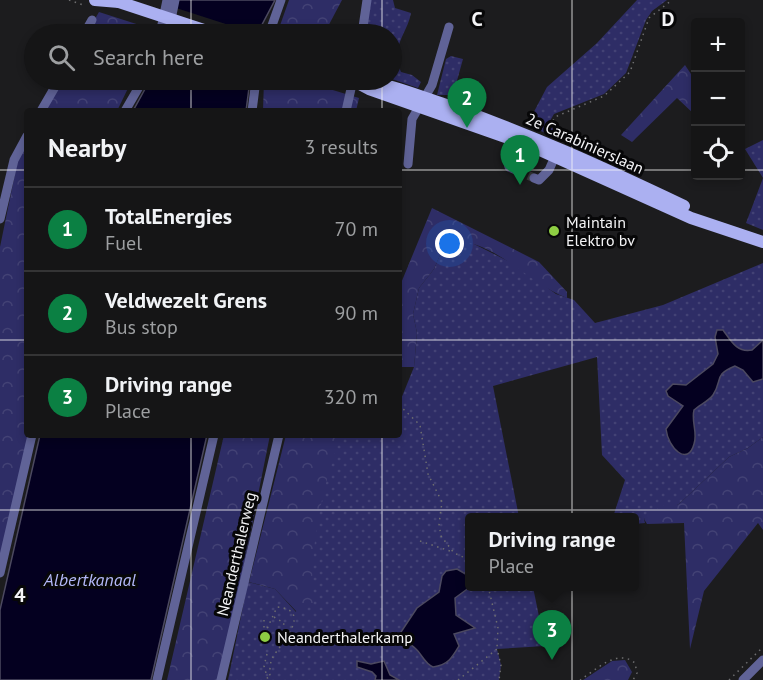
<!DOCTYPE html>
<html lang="en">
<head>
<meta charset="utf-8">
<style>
	:root { --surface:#151516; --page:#1e1e1f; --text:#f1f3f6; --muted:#9d9fa1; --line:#343435; --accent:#0b8043 }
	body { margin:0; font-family:"PT Sans",sans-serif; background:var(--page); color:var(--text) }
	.controls { position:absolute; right:18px; top:18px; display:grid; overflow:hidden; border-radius:6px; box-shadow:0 3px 9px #0003 }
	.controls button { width:54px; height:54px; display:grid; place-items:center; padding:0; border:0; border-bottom:2px solid var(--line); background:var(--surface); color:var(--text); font:30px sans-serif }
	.you { position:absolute; left:450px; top:244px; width:21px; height:21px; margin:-15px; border:4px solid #fff; border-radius:50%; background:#1a73e8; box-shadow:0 0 0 9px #1a73e833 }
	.badge { display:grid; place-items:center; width:39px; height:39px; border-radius:50%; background:var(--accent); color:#fff; font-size:20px; font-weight:700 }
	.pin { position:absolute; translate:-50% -50px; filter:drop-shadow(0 2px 3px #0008) }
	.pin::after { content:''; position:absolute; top:32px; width:21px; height:18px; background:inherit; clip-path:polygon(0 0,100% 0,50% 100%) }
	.popup { position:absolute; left:465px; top:513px; width:174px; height:78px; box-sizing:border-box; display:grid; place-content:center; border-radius:6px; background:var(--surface); filter:drop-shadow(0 2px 4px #0005); font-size:20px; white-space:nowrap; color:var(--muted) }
	.popup b { font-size:22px; color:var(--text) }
	.popup::after { content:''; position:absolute; left:50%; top:100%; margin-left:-12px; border:12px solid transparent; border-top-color:var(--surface) }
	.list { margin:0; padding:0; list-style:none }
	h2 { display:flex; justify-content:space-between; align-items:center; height:78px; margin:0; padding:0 24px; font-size:26px }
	h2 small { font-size:20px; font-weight:400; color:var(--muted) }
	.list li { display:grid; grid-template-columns:39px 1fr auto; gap:18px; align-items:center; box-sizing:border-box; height:84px; padding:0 24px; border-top:2px solid var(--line) }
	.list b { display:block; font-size:22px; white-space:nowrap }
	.list p { margin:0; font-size:20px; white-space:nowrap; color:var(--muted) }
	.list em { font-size:20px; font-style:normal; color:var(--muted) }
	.icon { flex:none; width:33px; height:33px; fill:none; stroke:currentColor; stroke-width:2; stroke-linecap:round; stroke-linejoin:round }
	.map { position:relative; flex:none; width:763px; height:680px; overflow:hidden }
	.search { position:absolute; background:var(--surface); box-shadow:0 3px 9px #0003; left:24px; top:24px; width:378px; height:66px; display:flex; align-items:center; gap:15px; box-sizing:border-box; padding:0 21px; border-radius:33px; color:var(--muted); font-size:22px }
	.panel { position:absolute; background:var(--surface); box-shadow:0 3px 9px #0003; left:24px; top:108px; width:378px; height:330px; border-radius:6px }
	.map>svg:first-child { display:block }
	.green { fill:url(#green-dots) }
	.forest { fill:url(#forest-crowns) }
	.water { fill:#040020; stroke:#4c4960; stroke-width:1.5 }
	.pier { fill:#1c1c1e }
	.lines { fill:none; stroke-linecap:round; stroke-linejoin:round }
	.minor-tunnel { stroke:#3c3c3e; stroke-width:9; stroke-dasharray:9 4.5; stroke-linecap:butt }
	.path { stroke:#6e6e70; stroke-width:1.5; stroke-dasharray:1.5 4.5; stroke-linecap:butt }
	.minor { stroke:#606397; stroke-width:9 }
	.major { stroke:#abb0f1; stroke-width:12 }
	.path-bridge { stroke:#6e6e70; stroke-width:1.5; stroke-dasharray:1.5 4.5; stroke-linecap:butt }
	.major-bridge { stroke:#abb0f1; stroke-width:12 }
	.grid { fill:none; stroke:#f4f4f6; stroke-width:1.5; stroke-opacity:0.55 }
	.poi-dot { fill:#8ece43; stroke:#070708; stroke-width:2 }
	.labels { text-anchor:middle; stroke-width:6; stroke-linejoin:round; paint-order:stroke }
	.street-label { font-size:16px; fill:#f4f4f6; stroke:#070708 }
	.poi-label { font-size:16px; fill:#f4f4f6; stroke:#070708; text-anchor:start }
	.water-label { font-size:18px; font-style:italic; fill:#b4b9f9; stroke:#070708 }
	.grid-label { font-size:20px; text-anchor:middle; font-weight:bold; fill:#f4f4f6; stroke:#070708; stroke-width:6; stroke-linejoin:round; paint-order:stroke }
</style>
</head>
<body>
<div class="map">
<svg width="763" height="680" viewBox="0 0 763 680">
	<defs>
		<pattern id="green-dots" width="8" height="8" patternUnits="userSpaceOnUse" patternTransform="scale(1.5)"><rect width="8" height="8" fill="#2e2d66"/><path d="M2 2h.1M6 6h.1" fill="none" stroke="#434275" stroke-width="1.8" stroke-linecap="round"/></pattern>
		<pattern id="forest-crowns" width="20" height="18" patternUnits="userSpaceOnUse" patternTransform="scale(1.5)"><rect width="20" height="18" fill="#2e2d66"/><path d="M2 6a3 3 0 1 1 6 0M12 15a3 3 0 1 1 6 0" fill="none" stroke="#434275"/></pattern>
	</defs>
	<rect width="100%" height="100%" fill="#1c1c1e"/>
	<!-- green -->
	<path class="green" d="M 371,0 L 393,0 L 395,8 L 411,13 C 407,35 390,45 401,72 L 412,75 L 421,82 L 418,88 L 392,79 L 392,34 L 365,34 Z
		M 637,0 L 667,0 L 652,11 L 646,20 L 626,73 L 604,94 L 554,114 L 547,126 L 606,152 L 601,157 L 527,125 L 547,87 L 597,43 Z
		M 451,56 L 463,59 L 453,95 L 437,95 L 446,59 Z
		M 763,140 L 763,230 L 746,223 L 763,178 L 745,149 Z
		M 457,240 L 470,242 L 516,265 L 556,294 L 574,300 L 595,323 L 663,305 L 763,263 L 763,437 L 748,448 L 729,457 L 679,504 L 644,519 L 645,523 L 635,524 L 634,518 L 613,517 L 625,480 L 602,455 L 597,357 L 493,386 L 519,517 L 470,518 L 470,586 L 533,587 L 545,646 L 497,649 L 501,665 L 499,680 L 228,680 L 248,582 L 275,589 L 296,612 L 331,435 L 399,435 L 399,404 L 414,367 L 417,333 L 413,314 L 419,288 L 434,269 L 446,241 Z"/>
	<!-- forest -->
	<path class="forest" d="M 289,0 L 342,0 L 324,34 L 277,34 Z
		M 99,12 L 155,30 L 153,34 L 86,34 Z
		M 685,65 L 695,80 L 695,115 L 677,98 L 632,142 L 621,135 Z
		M 61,80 L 132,80 L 117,111 L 43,111 Z
		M 264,80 L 300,80 L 359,98 L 356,111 L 263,111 Z
		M 27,140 L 27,435 L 29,435 L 0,562 L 0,247 L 17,164 Z
		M 432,208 L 539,262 L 567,292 L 567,298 C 526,283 494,237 446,241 L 434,269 L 419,288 L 413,314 L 417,333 L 414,367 L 399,367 L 399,288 Z
		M 224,435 L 270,435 L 221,680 L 167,680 Z
		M 286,435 L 341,435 C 322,487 309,549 313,605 L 297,612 L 275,589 L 249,582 Z
		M 763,437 L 763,530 L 758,523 L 704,591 L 690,649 L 684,523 L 647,524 L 644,519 L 662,505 L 668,507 L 679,504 L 729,457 L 748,448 Z
		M 625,660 L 632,672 L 628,680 L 583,680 L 612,661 Z"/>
	<!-- water -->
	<path class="water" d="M 178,0 L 275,0 L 257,34 L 171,34 Z
		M 150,80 L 250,80 L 246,111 L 133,111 Z
		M 717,330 L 723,330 C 731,341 737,353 752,350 L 763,340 L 763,379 L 753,382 L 743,370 L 735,366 C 713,375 723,380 713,395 C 709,401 699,405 694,410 C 691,422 698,433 694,444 C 688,467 668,448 666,429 L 683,406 L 668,396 L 666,391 L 673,384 L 686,385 L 713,364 L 718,354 L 715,337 Z
		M 40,435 L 207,435 L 151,680 L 0,680 L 0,610 Z
		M 457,569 L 469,576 L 470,587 L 455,598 L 456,615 L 475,628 L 454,634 L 459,646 C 452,658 448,665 433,667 C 424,663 422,654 415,648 C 409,642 402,644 397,638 L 417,608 L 439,592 L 442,576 L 446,571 Z
		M 357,661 L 371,664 L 384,661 L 390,675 L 399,680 L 375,680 L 376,676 L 372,672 L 357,667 Z"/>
	<!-- pier -->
	<path class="pier" d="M 173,7 L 257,34 L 169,32 Z"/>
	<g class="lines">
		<!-- minor-tunnel -->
		<path class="minor-tunnel" d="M 516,170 L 534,178"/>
		<!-- path -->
		<path class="path" d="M 69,0 L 86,6
			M 328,80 L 342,84
			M 547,131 L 555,117 L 604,96 L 630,72 L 649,18 L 672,0
			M 399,405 L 420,425 L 428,474 L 442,502 L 439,524 L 441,536 L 454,553 L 470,560
			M 420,541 L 453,552
			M 488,586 L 498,628 L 497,648
			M 274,617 L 284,623 L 283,627
			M 264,620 L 264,628 L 267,629 L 277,607 C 314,610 281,643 273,657 C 269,664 270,672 270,680
			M 267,654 L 264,666 L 268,680
			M 458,680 L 497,649 L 501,665 L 499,680
			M 580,680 C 596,670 617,648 635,663 L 637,673 L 633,680
			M 729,680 L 763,647"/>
		<!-- minor -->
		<path class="minor" d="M 84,34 L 92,20
			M 160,34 L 167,0
			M 168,34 L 175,0
			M 269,34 L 281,0
			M 362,34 L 367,0
			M 41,111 L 59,80
			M 125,111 L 143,80
			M 252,111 L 256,80
			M 346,111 L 353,80
			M 512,134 L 506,152 L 509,167 L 516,170
			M 408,164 L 412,119 L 432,85 L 449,27
			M 534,178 L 539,180 L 549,170 L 557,152
			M 0,219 L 14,160 L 27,136
			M 0,573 L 32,435
			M 157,680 L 214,435
			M 221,680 L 279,435
			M 743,680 L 763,660"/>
		<!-- major -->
		<path class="major" d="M 95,0 L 119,2
			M 352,80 L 369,89 L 531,146 L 691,218 L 763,242
			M 357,80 C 388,83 419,96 449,106 C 530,134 606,169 684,206"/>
		<!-- path-bridge -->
		<path class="path-bridge" d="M 225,29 L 242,34"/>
		<!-- major-bridge -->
		<path class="major-bridge" d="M 119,2 L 216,34"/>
	</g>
	<!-- grid -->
	<path class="grid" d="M 191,0 L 191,34M 382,0 L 382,34M 572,0 L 572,680M 191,80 L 191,111M 382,80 L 382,111M 0,170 L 27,170M 399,170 L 696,170M 740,170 L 763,170M 0,340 L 27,340M 399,340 L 763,340M 191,435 L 191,680M 382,435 L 382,680M 0,510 L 763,510"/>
	<!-- markers -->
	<g class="poi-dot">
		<circle cx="554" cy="231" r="6"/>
		<circle cx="265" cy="637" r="6"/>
	</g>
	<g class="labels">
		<!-- street labels -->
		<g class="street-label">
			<text transform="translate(585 143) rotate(24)" y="6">2e Carabinierslaan</text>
			<text transform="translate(236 554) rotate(-77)" y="6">Neanderthalerweg</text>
		</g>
		<!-- poi labels -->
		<g class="poi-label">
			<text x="566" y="228">Maintain<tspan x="566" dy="18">Elektro bv</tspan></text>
			<text x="277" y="643">Neanderthalerkamp</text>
		</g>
		<!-- water labels -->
		<g class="water-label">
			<text x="90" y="586">Albertkanaal</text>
		</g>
	</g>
	<g class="grid-label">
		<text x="477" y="26">C</text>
		<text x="668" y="26">D</text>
		<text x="20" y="602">4</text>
	</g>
</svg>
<div class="controls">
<button>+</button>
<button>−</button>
<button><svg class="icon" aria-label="locate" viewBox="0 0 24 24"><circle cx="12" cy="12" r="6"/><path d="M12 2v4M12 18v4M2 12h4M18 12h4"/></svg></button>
</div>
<div class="you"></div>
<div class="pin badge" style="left:520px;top:185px">1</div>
<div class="pin badge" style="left:467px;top:128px">2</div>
<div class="pin badge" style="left:552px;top:660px">3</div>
<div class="popup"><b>Driving range</b>Place</div>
<div class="search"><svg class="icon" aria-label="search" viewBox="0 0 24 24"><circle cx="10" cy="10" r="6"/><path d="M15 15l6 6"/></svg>Search here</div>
<section class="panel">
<h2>Nearby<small>3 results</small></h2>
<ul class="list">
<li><span class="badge">1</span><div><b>TotalEnergies</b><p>Fuel</p></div><em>70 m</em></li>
<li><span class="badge">2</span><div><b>Veldwezelt Grens</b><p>Bus stop</p></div><em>90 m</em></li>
<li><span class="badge">3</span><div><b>Driving range</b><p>Place</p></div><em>320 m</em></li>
</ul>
</section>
</div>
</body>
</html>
